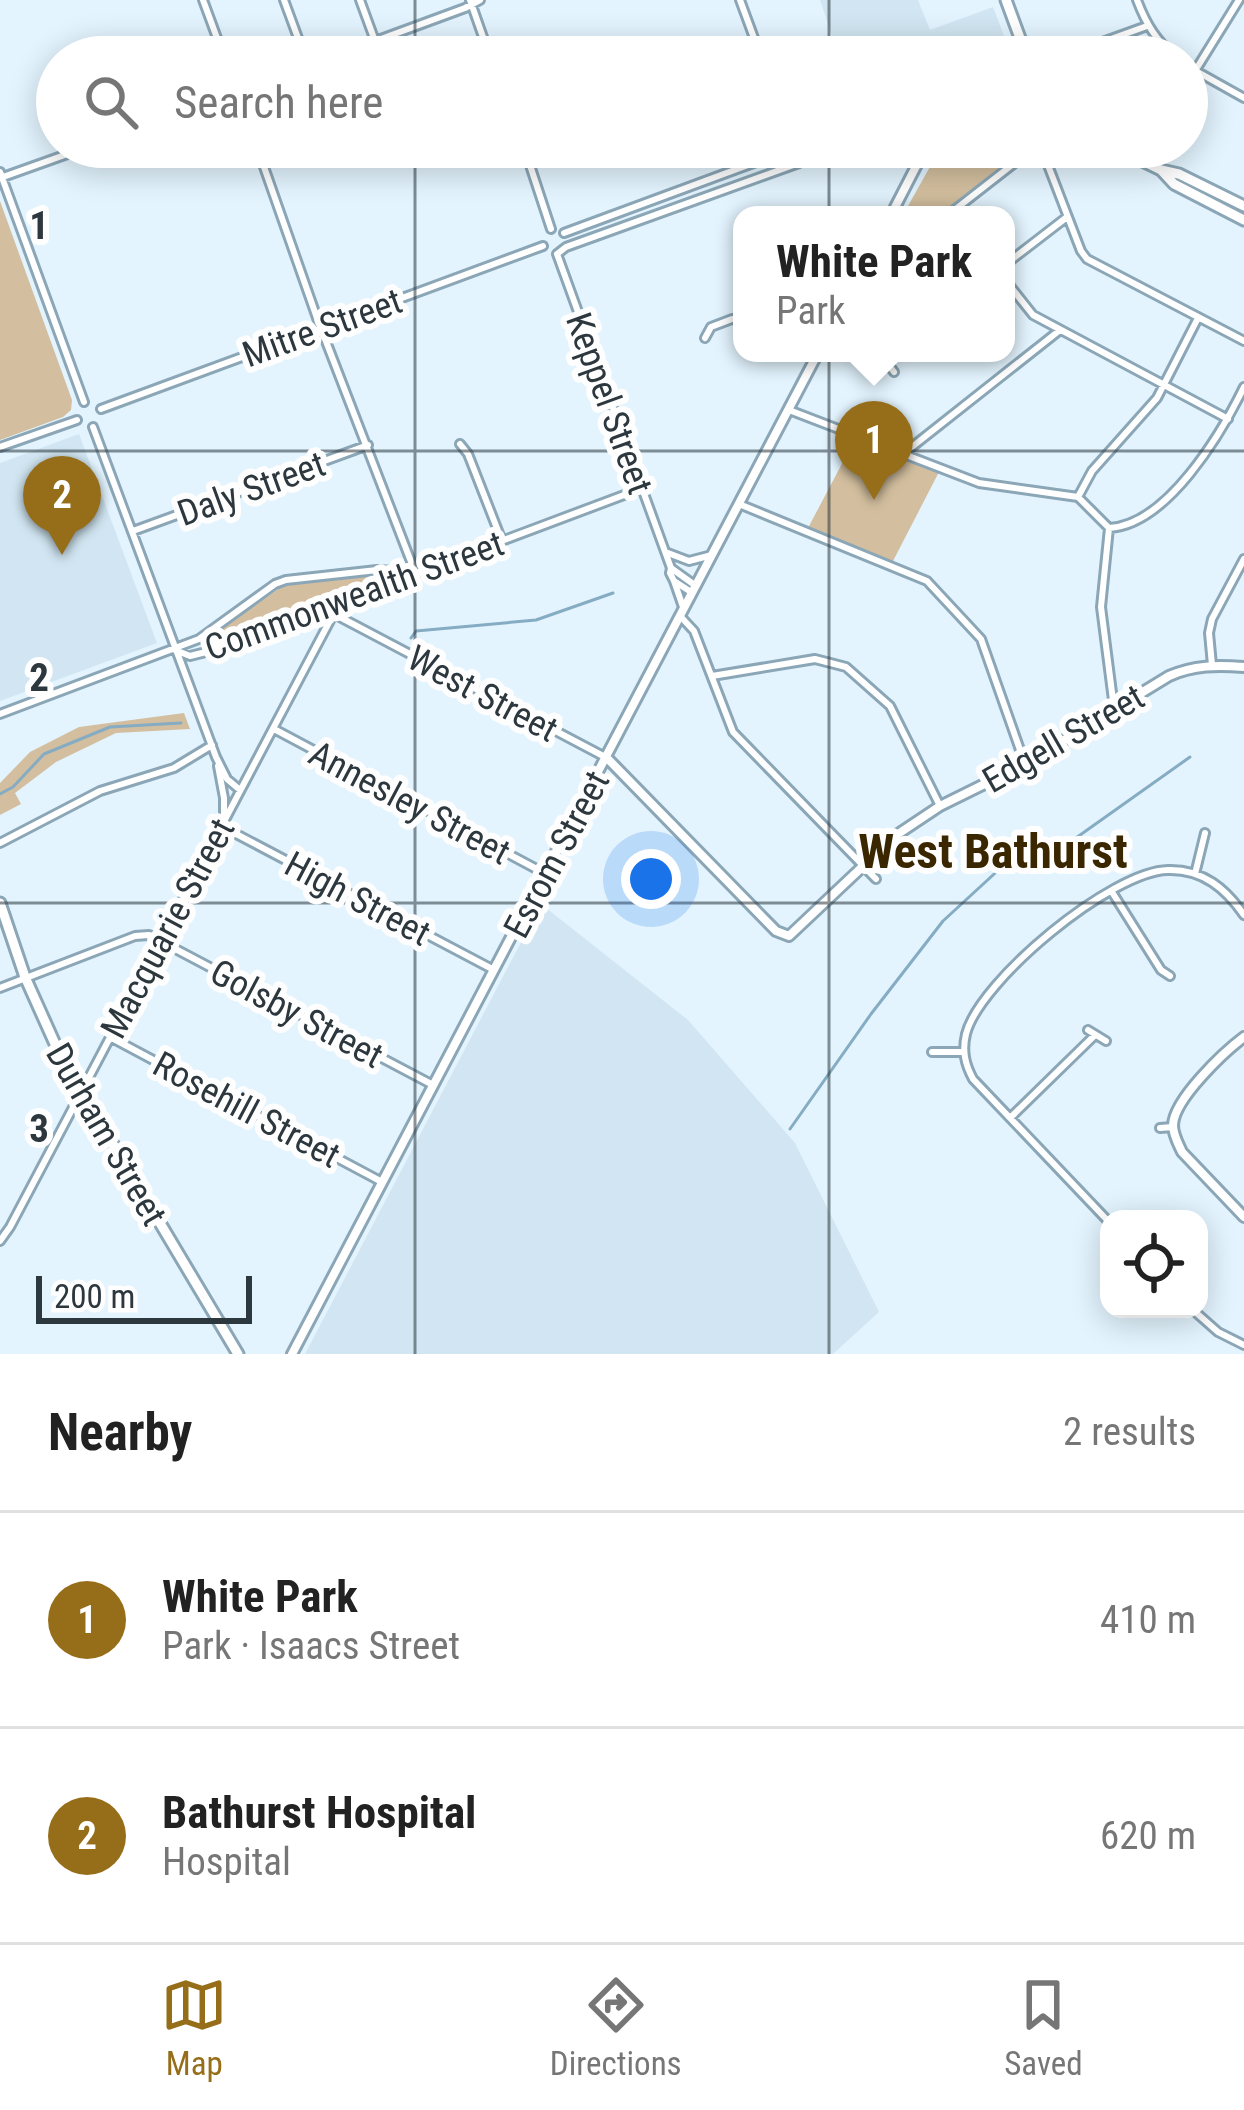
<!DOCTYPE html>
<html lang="en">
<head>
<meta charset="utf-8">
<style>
	:root { --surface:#fff; --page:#f2f2f2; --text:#222; --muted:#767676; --line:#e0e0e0; --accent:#966e19 }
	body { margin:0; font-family:"Roboto Condensed",sans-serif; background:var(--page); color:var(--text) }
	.controls { position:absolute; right:36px; bottom:36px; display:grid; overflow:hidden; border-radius:24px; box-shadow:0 6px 30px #0003 }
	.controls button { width:108px; height:108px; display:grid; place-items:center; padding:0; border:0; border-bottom:3px solid var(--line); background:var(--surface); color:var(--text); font:60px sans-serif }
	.scale { position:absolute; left:36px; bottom:30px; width:216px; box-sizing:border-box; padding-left:12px; border:6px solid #2c373e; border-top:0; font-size:33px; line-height:42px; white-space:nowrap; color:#2c373e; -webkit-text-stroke:9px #fefefe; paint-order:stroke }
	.you { position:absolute; left:651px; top:879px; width:42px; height:42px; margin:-30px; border:9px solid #fff; border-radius:50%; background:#1a73e8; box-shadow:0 0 0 18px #1a73e833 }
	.badge { display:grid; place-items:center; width:78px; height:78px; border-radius:50%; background:var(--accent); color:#fff; font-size:39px; font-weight:700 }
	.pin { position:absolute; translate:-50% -99px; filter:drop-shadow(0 3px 6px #0008) }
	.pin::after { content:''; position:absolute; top:63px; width:42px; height:36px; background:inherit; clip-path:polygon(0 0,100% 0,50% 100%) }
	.popup { position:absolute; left:733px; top:206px; width:282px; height:156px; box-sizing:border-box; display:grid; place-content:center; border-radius:24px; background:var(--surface); filter:drop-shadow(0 3px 9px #0005); font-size:39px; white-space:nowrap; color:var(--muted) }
	.popup b { font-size:45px; color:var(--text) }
	.popup::after { content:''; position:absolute; left:50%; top:100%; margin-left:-24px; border:24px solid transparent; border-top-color:var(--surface) }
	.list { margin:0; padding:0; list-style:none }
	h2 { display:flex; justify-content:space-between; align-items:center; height:156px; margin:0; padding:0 48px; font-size:51px }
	h2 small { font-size:39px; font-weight:400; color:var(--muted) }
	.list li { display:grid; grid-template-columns:78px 1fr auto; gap:36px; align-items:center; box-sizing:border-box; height:216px; padding:0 48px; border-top:3px solid var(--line) }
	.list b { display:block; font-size:45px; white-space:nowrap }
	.list p { margin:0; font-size:39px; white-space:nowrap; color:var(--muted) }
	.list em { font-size:39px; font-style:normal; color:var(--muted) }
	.icon { flex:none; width:66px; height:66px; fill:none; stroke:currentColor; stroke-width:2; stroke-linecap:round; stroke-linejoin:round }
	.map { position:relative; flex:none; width:1244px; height:1354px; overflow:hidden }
	.search { position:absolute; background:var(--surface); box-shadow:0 6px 30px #0003; left:36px; right:36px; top:36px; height:132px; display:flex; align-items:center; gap:30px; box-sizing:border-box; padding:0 42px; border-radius:66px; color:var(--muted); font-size:45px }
	.sheet { height:588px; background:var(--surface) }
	nav { display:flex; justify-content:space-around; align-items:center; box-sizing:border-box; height:168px; border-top:3px solid var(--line); background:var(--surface); font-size:33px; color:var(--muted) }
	nav a { display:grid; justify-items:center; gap:6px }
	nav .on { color:var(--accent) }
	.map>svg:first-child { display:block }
	.built { fill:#d1e6f2 }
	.green { fill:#d3bf9f }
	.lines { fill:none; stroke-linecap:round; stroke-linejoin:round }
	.stream { stroke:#85acc2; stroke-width:3 }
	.minor-casing { stroke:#8ba6b6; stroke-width:12 }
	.tertiary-casing { stroke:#8ba6b6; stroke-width:14 }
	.secondary-casing { stroke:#8ba6b6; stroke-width:15 }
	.minor { stroke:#fff; stroke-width:6 }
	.tertiary { stroke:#fff; stroke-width:8 }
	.secondary { stroke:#fff; stroke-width:9 }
	.grid { fill:none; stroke:#2c373e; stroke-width:3; stroke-opacity:0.55 }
	.labels { text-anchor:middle; stroke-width:12; stroke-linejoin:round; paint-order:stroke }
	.street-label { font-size:36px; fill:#2c373e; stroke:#fefefe }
	.district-label { font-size:48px; font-weight:bold; fill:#3a2700; stroke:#fefefe }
	.grid-label { font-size:39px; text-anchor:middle; font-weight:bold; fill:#2c373e; stroke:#fefefe; stroke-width:12; stroke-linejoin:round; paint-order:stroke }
</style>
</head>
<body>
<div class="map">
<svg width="1244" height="1354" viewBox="0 0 1244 1354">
	<rect width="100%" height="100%" fill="#e3f4fe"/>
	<!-- built -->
	<path class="built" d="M 820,0 L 918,0 L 930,30 L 993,7 L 1011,54 L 1010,57 L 839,57 Z
		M 79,434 L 157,643 L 0,701 L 0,463 Z
		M 541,904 L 688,1020 L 795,1143 L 879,1312 L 833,1354 L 305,1354 Z"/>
	<!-- green -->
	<path class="green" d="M 941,147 L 1026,147 L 944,215 L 903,215 Z
		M 0,201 L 72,400 L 71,410 L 63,417 L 0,440 Z
		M 855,439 L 939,472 L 892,563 L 808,528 Z
		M 377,573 L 382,577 L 382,583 L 215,646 L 208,641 L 210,635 L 286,584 Z
		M 184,713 L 190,729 L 116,733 L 56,762 L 15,793 L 21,804 L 0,815 L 0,783 L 30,752 L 79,727 Z"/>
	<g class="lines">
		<!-- stream -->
		<path class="stream" d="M 411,638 L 416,631 L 536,620 L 613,593
			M 0,794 L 13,787 L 44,754 L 110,727 L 181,723
			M 790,1129 L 871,1014 L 943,921 L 1018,852 L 1066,845 L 1190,757"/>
		<defs>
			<path id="minor" d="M 203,0 L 224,57
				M 284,0 L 305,57
				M 360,0 L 375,41
				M 470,0 L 490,57
				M 740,0 L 761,57
				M 1137,0 C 1146,24 1156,40 1175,57
				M 332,57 L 465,8 L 480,0
				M 1061,57 L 1147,26
				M 1187,66 L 1244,98
				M 1195,71 L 1239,0
				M 257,147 L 317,318 L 415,572
				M 524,147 L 551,229
				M 1041,147 L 1081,251 L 1087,259 L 1244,341
				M 0,172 L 84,402
				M 3,177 L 87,147
				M 948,215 L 1035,147
				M 564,233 L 794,148 L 806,147
				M 557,254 L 671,568 L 670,573 L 674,581 L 691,592
				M 557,254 L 566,247 L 799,163 L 820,147
				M 1006,264 L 1067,217
				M 1006,281 L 1033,315 L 1228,419
				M 705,338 L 711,327 L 732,319 L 742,319
				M 880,353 L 894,372
				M 101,409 L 543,246
				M 789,410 L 979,483 L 1078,497 L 1109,528 L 1101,607 L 1114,708
				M 93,427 L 216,757 L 227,779 L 240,790
				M 460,444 L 468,454 L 502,541
				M 0,447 L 77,420
				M 903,454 L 1060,330
				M 1078,497 L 1092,471 L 1157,398 L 1198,318
				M 739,504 L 927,581 L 981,639 L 1025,764
				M 1109,528 C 1167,525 1221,434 1244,387
				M 133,531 L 368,445
				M 668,553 L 689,561 L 712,555
				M 671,568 L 696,586
				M 674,581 L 683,607
				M 334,614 L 607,758
				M 681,617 L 694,631 L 733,732 L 876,879
				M 175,650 L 190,656 L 206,652 L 640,489
				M 1212,665 L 1209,633 L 1212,619 L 1244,559
				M 712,676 L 815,659 L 846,667 L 890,706 L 940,806
				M 0,714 L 199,639 L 275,584 L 286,580 L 377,570 L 411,572
				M 274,729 L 546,874
				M 218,766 L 224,798 L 224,818
				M 221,826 L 494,970
				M 0,843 L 100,791 L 174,768 L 212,745
				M 1195,874 L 1205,833
				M 1112,892 L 1161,970 L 1170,976
				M 0,988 L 135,936 L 149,935 L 433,1085
				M 1088,1030 L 1106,1041
				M 110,1037 L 382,1182
				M 932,1052 L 964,1052
				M 1010,1118 L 1095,1035
				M 1160,1128 L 1173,1127
				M 1109,1222 L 973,1079 C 965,1064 962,1051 966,1034 C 980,980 1112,871 1168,870 C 1203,869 1226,889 1244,915
				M 0,1241 L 10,1227 L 334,613
				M 1192,1309 L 1218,1332 L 1244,1345"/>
			<path id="tertiary" d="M 891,215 L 926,147
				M 607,758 L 776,931 L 789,936 L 895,836 L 940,806 L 1025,764 L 1169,676 C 1194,665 1217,665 1244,667
				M 1244,1037 C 1224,1052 1174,1099 1173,1125 C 1173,1135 1178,1143 1182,1152 L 1244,1217
				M 292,1354 L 818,353"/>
			<path id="secondary" d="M 1006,0 L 1027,57
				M 1114,147 L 1161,170 L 1179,174 L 1244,206
				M 1161,170 L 1174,184 L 1244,220
				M 0,903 L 25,977 L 60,1055 L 238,1354"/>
		</defs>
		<!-- minor casing -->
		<use href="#minor" class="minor-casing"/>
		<!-- tertiary casing -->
		<use href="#tertiary" class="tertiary-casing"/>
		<!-- secondary casing -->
		<use href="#secondary" class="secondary-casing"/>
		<!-- minor -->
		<use href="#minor" class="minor"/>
		<!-- tertiary -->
		<use href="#tertiary" class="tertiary"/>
		<!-- secondary -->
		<use href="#secondary" class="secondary"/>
	</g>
	<!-- grid -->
	<path class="grid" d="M 415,0 L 415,57M 829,0 L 829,57M 415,147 L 415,1354M 829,147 L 829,1354M 0,451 L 1244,451M 0,903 L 1244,903"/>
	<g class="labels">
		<!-- street labels -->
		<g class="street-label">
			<text transform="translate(322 327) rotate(-20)" y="13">Mitre Street</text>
			<text transform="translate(610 403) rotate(70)" y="13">Keppel Street</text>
			<text transform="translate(251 488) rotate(-20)" y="13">Daly Street</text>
			<text transform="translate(354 595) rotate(-20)" y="13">Commonwealth Street</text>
			<text transform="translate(483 693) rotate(28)" y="13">West Street</text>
			<text transform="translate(1063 738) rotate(-30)" y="13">Edgell Street</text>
			<text transform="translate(410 802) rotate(28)" y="13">Annesley Street</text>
			<text transform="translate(556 854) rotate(-62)" y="13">Esrom Street</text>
			<text transform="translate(358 898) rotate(28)" y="13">High Street</text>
			<text transform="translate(167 928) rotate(-62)" y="13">Macquarie Street</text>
			<text transform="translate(297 1013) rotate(28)" y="13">Golsby Street</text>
			<text transform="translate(247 1109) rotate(28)" y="13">Rosehill Street</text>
			<text transform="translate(107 1134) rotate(60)" y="13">Durham Street</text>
		</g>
		<!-- district labels -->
		<g class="district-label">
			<text x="993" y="868">West Bathurst</text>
		</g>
	</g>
	<g class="grid-label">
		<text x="39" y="239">1</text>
		<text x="39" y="691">2</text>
		<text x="39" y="1142">3</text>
	</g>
</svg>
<div class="controls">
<button><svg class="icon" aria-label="locate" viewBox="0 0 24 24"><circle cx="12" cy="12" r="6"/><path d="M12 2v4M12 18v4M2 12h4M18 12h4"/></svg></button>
</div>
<div class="scale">200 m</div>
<div class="you"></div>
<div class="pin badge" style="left:874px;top:500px">1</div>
<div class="popup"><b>White Park</b>Park</div>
<div class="pin badge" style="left:62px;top:555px">2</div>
<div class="search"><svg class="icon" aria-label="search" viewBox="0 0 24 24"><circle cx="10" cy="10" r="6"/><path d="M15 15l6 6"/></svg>Search here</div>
</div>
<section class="sheet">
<h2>Nearby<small>2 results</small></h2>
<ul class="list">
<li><span class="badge">1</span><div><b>White Park</b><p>Park · Isaacs Street</p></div><em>410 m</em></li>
<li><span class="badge">2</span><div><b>Bathurst Hospital</b><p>Hospital</p></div><em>620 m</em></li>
</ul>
</section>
<nav>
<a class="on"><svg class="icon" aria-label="map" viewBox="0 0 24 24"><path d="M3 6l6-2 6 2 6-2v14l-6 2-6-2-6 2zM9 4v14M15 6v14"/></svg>Map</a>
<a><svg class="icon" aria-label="directions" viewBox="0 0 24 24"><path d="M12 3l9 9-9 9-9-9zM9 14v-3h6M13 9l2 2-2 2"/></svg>Directions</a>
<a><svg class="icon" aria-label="saved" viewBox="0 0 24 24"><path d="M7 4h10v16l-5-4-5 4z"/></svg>Saved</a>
</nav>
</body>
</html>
